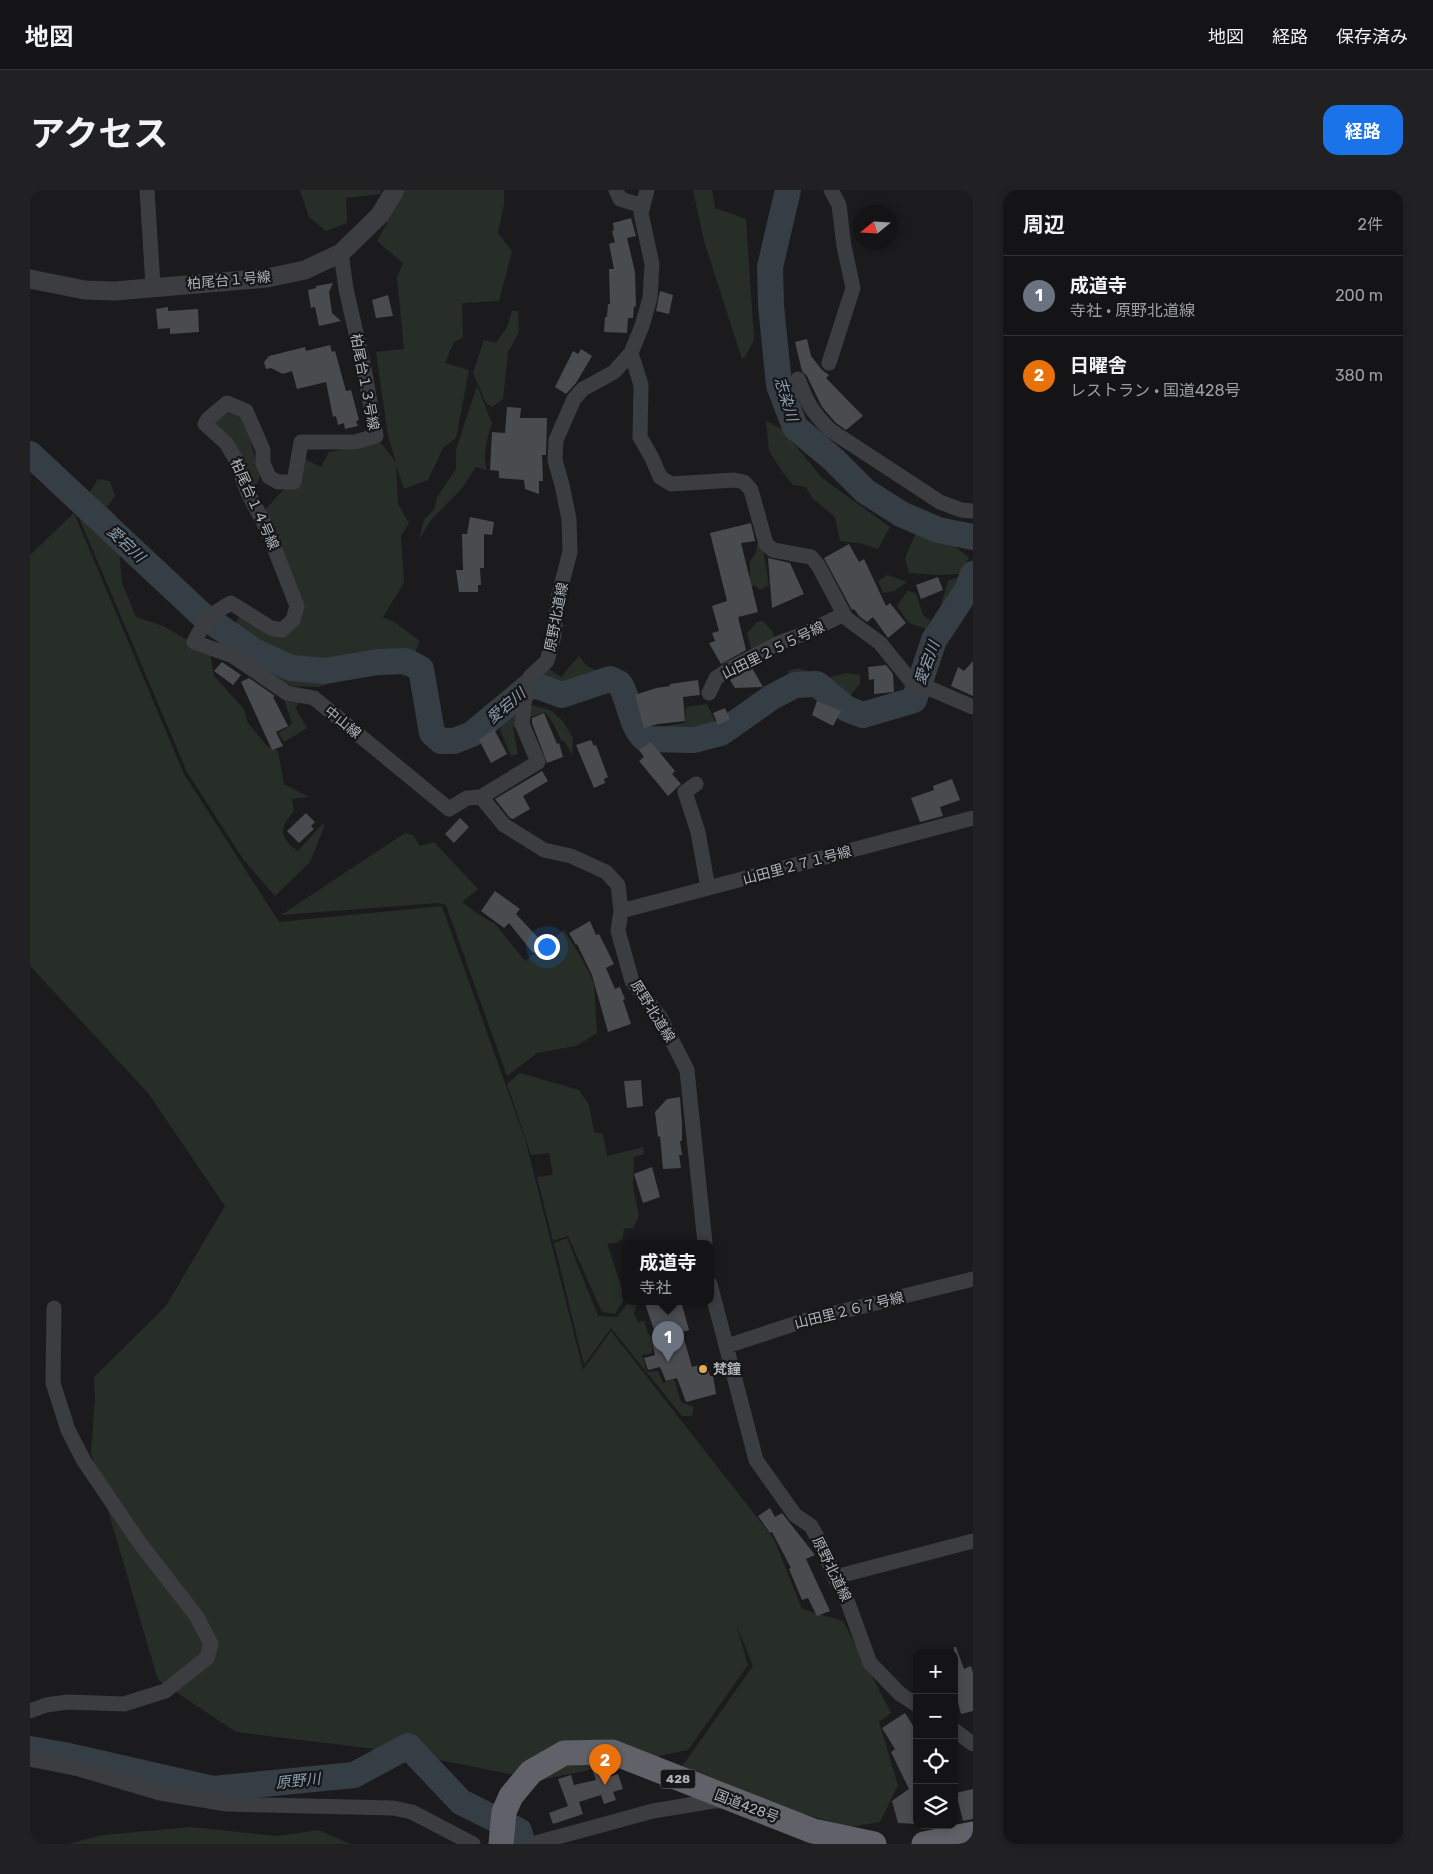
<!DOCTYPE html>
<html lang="ja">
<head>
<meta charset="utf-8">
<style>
	:root { --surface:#141416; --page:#212123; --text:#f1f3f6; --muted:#9d9ea1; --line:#333335; --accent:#1a73e8 }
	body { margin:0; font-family:Rubik,"Noto Sans JP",sans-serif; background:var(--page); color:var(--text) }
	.controls { position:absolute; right:15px; bottom:15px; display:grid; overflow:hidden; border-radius:10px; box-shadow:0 2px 8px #0003 }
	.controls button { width:45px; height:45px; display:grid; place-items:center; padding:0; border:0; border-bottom:1px solid var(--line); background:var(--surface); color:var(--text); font:25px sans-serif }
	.compass { position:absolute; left:823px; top:15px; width:45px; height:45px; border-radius:50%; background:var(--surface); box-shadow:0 2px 8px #0003; rotate:252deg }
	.you { position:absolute; left:516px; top:756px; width:18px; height:18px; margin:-12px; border:4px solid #fff; border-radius:50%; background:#1a73e8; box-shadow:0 0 0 8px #1a73e833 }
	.badge { display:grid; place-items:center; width:32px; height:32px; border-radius:50%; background:var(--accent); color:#fff; font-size:16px; font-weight:700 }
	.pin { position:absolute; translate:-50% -41px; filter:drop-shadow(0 1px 2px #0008) }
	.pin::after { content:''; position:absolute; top:26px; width:18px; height:15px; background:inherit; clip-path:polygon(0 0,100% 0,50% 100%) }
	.popup { position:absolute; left:592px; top:1050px; width:92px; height:65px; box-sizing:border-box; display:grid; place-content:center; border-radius:10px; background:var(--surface); filter:drop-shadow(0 1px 4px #0005); font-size:16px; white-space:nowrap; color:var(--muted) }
	.popup b { font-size:19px; color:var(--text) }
	.popup::after { content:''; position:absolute; left:50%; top:100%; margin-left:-10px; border:10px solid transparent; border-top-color:var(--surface) }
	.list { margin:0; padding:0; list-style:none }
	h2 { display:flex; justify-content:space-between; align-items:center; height:65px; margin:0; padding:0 20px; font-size:21px }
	h2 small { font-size:16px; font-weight:400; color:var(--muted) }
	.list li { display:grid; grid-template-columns:32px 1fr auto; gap:15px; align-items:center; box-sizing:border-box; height:80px; padding:0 20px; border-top:1px solid var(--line) }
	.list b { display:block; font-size:19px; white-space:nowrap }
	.list p { margin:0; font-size:16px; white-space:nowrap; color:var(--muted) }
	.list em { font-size:16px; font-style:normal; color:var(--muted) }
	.icon { flex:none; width:28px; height:28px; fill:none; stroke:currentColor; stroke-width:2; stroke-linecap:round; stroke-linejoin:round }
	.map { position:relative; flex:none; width:943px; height:1654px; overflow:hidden; border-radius:15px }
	header { display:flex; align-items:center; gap:30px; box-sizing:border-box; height:70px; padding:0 25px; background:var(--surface); border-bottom:1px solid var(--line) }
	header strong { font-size:24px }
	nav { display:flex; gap:28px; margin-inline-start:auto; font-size:18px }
	.intro { display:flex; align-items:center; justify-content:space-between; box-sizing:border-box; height:120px; padding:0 30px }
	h1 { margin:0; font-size:35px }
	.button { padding:12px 22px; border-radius:15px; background:var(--accent); color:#fff; font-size:18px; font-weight:700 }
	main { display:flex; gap:30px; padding:0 30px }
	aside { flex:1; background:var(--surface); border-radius:15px; box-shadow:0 2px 8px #0003 }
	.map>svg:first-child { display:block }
	.green { fill:#272e28 }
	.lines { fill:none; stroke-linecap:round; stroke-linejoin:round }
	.river { stroke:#363e45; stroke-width:26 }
	.building { fill:#4a4b4f }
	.minor { stroke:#3c3d41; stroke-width:15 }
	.tertiary { stroke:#3c3d41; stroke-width:19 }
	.trunk { stroke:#616269; stroke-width:25 }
	.poi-dot { fill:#dfac51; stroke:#161618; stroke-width:2 }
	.labels { text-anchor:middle; stroke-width:4.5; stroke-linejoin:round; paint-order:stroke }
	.shield { fill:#161618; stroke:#81848a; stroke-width:1 }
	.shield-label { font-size:12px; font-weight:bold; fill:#afb3bb }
	.street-label { font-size:14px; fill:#afb3bb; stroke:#161618 }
	.poi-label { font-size:14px; font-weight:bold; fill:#afb3bb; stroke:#161618; text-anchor:start }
	.water-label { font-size:15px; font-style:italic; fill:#8aa0b1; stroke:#161618 }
</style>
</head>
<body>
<header>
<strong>地図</strong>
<nav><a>地図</a><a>経路</a><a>保存済み</a></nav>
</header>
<div class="intro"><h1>アクセス</h1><a class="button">経路</a></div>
<main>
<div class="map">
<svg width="943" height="1654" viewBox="0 0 943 1654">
	<rect width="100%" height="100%" fill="#1b1b1d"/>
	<!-- green -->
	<path class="green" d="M 270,0 L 351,0 L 350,4 L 316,8 L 317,33 L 296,41 L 279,27 Z
		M 375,0 L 474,0 L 474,15 L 468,43 L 482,61 L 469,111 L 432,113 L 433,148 L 424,152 L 415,173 L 439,180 L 426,248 L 413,258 L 398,290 L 374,299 L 366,275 L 368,314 L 379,333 L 371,346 L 374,393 L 353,427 L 364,432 L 390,451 L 374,487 L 365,479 L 326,486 L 288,497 L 262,496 L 190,459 L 211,424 L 241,440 L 268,430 L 232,323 L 256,297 L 275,269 L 291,277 L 299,262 L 351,253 L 366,272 L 358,246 L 346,162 L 374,159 L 367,88 L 373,73 L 347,51 Z
		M 663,0 L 682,0 L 685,18 L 716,29 L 724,150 L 715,167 L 712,169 L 674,51 Z
		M 482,121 L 488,121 L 489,142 L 478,162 L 473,209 L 462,217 L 456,213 L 443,183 L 454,150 L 466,153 L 477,137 Z
		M 447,196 L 462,233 C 457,249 452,264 457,280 L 446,277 L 433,297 L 401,330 L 389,350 L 394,329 L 404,320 L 407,307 L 426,279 L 426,260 Z
		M 199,220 L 214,226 L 230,287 L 224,299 L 183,232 Z
		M 736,231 L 752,239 L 792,288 L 860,337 L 848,359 L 829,353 L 810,351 L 805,327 L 782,308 L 776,297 L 763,295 L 752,281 L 739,261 Z
		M 68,289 L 80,291 L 85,306 L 77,317 L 86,326 L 92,393 L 106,427 L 133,436 L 180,463 L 184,486 L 214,519 L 218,533 L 237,556 L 248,561 L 254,594 L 279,607 L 262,609 L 264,621 C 249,638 249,648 268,661 L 293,633 L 294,637 L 280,672 L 245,706 L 213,669 L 157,582 L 47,323 Z
		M 44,323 L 154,584 L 249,732 L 412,716 L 496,952 L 553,1180 L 581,1141 L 744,1349 L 772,1419 L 813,1431 L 861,1523 L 849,1532 L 868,1595 L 850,1632 L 819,1637 L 737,1613 L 651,1578 L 723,1476 L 706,1434 L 718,1475 L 658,1560 L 510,1590 L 370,1562 L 206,1542 L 128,1490 L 61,1263 L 65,1209 L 64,1187 L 136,1116 L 195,1016 L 118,903 L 0,776 L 0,365 Z
		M 886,343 L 919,351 L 939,368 L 929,384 L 908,385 L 879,383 L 875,368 Z
		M 732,352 L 739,395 L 730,400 L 725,395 L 720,398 L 709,389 L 720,386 L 720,371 L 726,363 L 727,354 Z
		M 938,383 C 936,407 914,431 901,450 L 918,391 Z
		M 858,385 L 877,392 L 864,401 L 855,403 L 853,402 L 848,391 Z
		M 878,400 L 886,404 L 893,425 L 900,430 L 896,439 L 879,433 L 867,416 Z
		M 733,431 L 743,442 L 744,452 L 722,462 L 717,443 L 727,432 Z
		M 549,466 L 557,476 L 577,485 L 575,494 L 534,510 C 529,507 524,509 518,507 C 513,505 508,501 503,498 L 507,483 L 516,477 L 531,487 Z
		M 768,478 L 800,487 L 817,483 L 830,485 L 830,494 L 819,507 L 807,506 L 789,490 L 763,491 L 758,481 Z
		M 491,494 L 489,534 L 483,538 L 488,564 L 481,566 L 470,540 L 474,530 L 448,550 L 434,552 L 431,540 Z
		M 253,506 L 270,509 L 269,514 L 265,517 L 277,538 L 254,552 L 248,543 L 262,534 Z
		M 677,514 L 687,536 L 695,533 C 694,541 689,543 682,543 L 677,537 L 666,540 L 665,548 L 641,548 L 639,555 L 630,554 L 622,538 L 655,533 L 656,517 Z
		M 500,515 L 520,520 L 533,531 L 543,548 L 542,566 L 535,552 L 531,550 L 523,533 L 515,522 L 497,528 Z
		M 375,643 L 383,645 L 390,656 L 404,652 L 448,699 L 432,712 L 448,724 L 465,734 L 495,771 L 534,740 L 552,769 L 564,793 L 567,843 L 546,856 L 507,863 L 477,886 L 416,715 L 408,713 L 251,725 Z
		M 490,883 L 549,900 L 559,915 L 564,942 L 573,944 L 577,966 L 613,957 L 614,964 L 604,967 L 603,998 L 609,1026 L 603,1038 L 594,1039 L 593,1048 L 587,1053 L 577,1053 L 595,1108 L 585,1124 L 572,1122 L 538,1046 L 523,1051 L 507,987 L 523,985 L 519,963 L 501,965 L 477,894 Z
		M 537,1048 L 568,1126 L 587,1127 L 599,1111 L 608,1111 L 604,1124 L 608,1132 L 614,1131 L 618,1144 L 623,1148 L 622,1163 L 612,1165 L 617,1182 L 628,1181 L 633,1193 L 644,1189 L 651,1212 L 664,1217 L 662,1226 L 652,1226 L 581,1138 L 554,1175 L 524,1053 Z
		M 161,1637 L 247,1646 L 289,1640 L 320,1654 L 38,1654 L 73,1645 Z"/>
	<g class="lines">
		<!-- river -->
		<path class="river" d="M 758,0 L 740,77 L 741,115 L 749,195 L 765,237 L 804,270 L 835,301 L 871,324 L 908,340 L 943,347
			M 0,264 L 172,425 L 224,461 L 261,478 L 295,481 L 348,472 L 376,471 L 391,479 L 402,543 L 411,551 L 424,551 L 442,544 L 502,494 L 532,505 L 580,489 L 590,494 C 600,511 600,535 615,549 L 664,550 L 691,543 L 742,507 L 765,495 L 787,494 L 817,519 L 833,525 L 884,510 L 904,450 L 937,400 L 943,384
			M 0,1559 L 34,1565 L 183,1599 L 324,1585 L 378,1556 L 431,1612 L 489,1641 L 493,1654"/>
	</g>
	<!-- building -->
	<path class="building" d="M 601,28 L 606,46 L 597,48 L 605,82 L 606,117 L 604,116 L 603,128 L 598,128 L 597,143 L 574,142 L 575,127 L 577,127 L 578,114 L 580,114 L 579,79 L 584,79 L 579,54 L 585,52 L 582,41 L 584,40 L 583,33 Z
		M 303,93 L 299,102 L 302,123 L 311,131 L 289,136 L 285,117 L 281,118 L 278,100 L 286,98 L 286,96 Z
		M 630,101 L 643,105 L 639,124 L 626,121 Z
		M 358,105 L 363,126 L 346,128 L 342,110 Z
		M 138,117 L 138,121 L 168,119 L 169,142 L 140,144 L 140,138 L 128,139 L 126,119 Z
		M 777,149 L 781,166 L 792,180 L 799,185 L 796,188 L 833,226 L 816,240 L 806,233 L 792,217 L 777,186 L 772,181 L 765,152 Z
		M 300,155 L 302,162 L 305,161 L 316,201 L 321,200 L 329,230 L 326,231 L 328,236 L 315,239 L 314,233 L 308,235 L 306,226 L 303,227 L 296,192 L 267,199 L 262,181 L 253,184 L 241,178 L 236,179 L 234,172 L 239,166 L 275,157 L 276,161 Z
		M 551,159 L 562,166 L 546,193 L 536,204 L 525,197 L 543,161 L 548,164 Z
		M 477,217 L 491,218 L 490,228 L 517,228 L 516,265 L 512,265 L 513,291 L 509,291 L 509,304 L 495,299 L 494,290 L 469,288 L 469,281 L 460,280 L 462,242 L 475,243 Z
		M 440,327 L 464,332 L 462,345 L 454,344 L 454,378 L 450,378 L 451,395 L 448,395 L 448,402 L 429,402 L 426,380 L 433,380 L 432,344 L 437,344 Z
		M 721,333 L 725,351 L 711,353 L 728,422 L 708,427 L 716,460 L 691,474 L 679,453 L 685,451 L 682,443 L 689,441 L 682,416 L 697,411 L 680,343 Z
		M 819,354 L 829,372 L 834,369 L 856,416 L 860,413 L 876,433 L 858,448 L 843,427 L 837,432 L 829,426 L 824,419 L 822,420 L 794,368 Z
		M 738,368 L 760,373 L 774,404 L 742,418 Z
		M 908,387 L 913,400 L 891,409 L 886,395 Z
		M 943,471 L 943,506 L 921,496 L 928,477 L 934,481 Z
		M 192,472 L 211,485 L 203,495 L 184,481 Z
		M 856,475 L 863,484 L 864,502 L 844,504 L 844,489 L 839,490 L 838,477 Z
		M 722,478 L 733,497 L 705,498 L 700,490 Z
		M 219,488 L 245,506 L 243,507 L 258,536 L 246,542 L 253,556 L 242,560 L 211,492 Z
		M 668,490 L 670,505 L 653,507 L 655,531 L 628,534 L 614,538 L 605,505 L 626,498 L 640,496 L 640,494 Z
		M 787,511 L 811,521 L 803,536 L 782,525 Z
		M 695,518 L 700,529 L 688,535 L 683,523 Z
		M 514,523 L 527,554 L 529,553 L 533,567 L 517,573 L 502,533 L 502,528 Z
		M 464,539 L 477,564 L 461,573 L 449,550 Z
		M 561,550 L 564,556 L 566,555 L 578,587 L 574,589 L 575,593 L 564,598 L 546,555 Z
		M 621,552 L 645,581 L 642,584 L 651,594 L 638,606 L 609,571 L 614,567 L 609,560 Z
		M 512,581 L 518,591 L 493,606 L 500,619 L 483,629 L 480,628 L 465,609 Z
		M 922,589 L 930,610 L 910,617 L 913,626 L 890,632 L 881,608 L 904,600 L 903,596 Z
		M 276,623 L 285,632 L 281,636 L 284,639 L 269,653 L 257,641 Z
		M 430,628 L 439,637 L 424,653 L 415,644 Z
		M 465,701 L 490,719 L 486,724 L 514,754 L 503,763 L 479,733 L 474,738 L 451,721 Z
		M 560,731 L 566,745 L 569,744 L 584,774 L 576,778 L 585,799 L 590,797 L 595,809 L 593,810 L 601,834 L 578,842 L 562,785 L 547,754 L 546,755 L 539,743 Z
		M 611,890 L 613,916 L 597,918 L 594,891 Z
		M 650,907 L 652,935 L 652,951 L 650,951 L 652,965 L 649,965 L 651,978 L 633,979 L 630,946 L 628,947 L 625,922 L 637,909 Z
		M 622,977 L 630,1007 L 613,1013 L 604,984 Z
		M 614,1111 L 651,1111 L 659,1140 L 652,1142 L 662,1177 L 677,1173 L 680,1186 L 683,1186 L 686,1204 L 656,1212 L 647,1188 L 636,1191 L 630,1177 L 618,1180 L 614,1168 L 625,1165 L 622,1152 L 628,1151 Z
		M 740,1318 L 745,1327 L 752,1323 L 785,1365 L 776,1369 L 800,1421 L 787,1426 L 778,1408 L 772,1410 L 759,1379 L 761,1378 L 742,1342 L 740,1343 L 728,1326 Z
		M 924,1457 L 926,1457 L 934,1479 L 941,1476 L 943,1483 L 943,1521 L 931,1524 L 924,1497 Z
		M 875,1523 L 887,1542 L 887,1634 L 868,1633 L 862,1611 L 879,1599 L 861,1562 L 865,1559 L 852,1538 Z
		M 571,1577 L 575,1577 L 578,1587 L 588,1584 L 593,1599 L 583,1602 L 586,1610 L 574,1614 L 571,1605 L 549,1612 L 553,1624 L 523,1634 L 519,1623 L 538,1616 L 528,1589 L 541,1585 L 544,1595 L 566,1590 L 562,1579 Z
		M 943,1599 L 943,1629 L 933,1631 L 926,1603 Z"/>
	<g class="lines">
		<!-- minor -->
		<path class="minor" d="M 117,0 L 123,96
			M 586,0 L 590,9 L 613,16
			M 617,0 L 611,23 L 622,74 L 620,108 L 612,136 L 601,163 L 584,182 L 553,199 L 544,209 L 526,250 L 525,270 L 532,295 L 539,329 L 540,362 L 528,408 L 524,445 L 517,471 L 500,487 L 495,506 L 492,534 L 508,572 L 451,607 L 474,635 L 514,660 L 541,666 L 576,682 L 588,695 L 591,721 L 588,741 L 602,791 L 630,827 L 657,880 L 675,1053
			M 311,63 L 316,99 L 334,178 L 346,246 L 325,252 L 271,252 L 264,292 L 248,292 L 239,287 L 233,273 L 233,260 L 216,221 L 197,213 L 178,229 L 175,234 L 196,253 L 205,268 L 218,303 L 236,337 L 267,416 L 263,430 L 252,440 L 241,438 L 201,413 C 182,423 173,433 164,452 L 203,466 L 257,503 L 284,508 L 419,619 L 437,608 L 451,607
			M 601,163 L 611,195 L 610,247 L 622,268 L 630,287 L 641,294 L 704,290 L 714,292 L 721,300 L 736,354 L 743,360 L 781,367 L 788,375 L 816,428 L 850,453 L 880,490 L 943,517
			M 799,173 L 823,98 L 814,56 L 809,15 L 801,0
			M 768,189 C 777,213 782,222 800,240 L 910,312 L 931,320 L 943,321
			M 679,503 L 686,488 L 701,478 L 749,453 L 776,443 L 814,424
			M 666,594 L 655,602 L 668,642 L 678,698
			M 591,721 L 943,628
			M 680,1094 L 726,1270 L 765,1325 L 781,1336 L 791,1354 L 806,1390 L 814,1402 L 840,1473 L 870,1504 L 887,1515
			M 697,1156 L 773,1131 L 943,1089
			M 805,1387 L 943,1351
			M 0,1521 L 16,1515 L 38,1512 L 94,1514 L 135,1501 L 177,1468 L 181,1454 L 167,1427 L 109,1352 L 54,1271 L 38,1240 L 23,1193 L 24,1118
			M 924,1540 L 943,1554
			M 0,1569 L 49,1579 L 130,1603 L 197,1614 L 363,1618 L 382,1622 L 443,1654
			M 502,1654 L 623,1621 L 683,1611 L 695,1611"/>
		<!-- tertiary -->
		<path class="tertiary" d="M 0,89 L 55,100 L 85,101 L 237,88 L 275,80 L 311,63 L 350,25 L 365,0"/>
		<!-- trunk -->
		<path class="trunk" d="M 471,1654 L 474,1622 L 481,1606 L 501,1582 L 534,1563 L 582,1562 L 783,1641 L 844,1654
			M 894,1654 L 943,1644"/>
	</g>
	<!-- markers -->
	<circle class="poi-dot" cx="673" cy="1179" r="5"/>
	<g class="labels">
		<!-- shield labels -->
		<rect class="shield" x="630.5" y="1579.5" width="35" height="19" rx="4"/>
		<g class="shield-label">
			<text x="648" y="1593">428</text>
		</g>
		<!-- street labels -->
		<g class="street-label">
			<text transform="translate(199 90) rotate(-5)" y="5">柏尾台１号線</text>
			<text transform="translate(335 192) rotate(79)" y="5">柏尾台１３号線</text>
			<text transform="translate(225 314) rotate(66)" y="5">柏尾台１４号線</text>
			<text transform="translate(526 427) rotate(-79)" y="5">原野北道線</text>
			<text transform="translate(743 460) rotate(-26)" y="5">山田里２５５号線</text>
			<text transform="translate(313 532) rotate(39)" y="5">中山線</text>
			<text transform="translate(767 675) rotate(-15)" y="5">山田里２７１号線</text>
			<text transform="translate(623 821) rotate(58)" y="5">原野北道線</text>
			<text transform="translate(819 1120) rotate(-14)" y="5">山田里２６７号線</text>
			<text transform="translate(802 1379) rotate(64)" y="5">原野北道線</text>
			<text transform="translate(717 1616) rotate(21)" y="5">国道428号</text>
		</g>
		<!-- poi labels -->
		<g class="poi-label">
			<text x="683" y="1184">梵鐘</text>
		</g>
		<!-- water labels -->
		<g class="water-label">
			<text transform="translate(756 209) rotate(73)" y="5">志染川</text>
			<text transform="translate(96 354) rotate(43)" y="5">愛宕川</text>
			<text transform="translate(897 473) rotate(-70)" y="5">愛宕川</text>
			<text transform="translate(476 516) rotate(-40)" y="5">愛宕川</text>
			<text transform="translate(268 1591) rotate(-6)" y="5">原野川</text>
		</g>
	</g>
</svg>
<div class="controls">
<button>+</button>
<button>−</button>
<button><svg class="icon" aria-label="locate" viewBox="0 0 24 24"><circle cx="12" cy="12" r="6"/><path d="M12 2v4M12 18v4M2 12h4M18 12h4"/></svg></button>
<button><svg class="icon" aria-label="layers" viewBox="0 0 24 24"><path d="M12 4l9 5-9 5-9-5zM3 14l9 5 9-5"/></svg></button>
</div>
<svg class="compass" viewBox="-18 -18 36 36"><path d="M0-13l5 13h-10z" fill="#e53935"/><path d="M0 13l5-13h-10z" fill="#9d9ea1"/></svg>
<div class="you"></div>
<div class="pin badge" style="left:638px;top:1172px;background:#6b7280">1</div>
<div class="popup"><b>成道寺</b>寺社</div>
<div class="pin badge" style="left:575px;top:1595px;background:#e8710a">2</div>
</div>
<aside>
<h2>周辺<small>2件</small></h2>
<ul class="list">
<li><span class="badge" style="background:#6b7280">1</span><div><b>成道寺</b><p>寺社 · 原野北道線</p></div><em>200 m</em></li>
<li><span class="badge" style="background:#e8710a">2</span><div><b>日曜舎</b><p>レストラン · 国道428号</p></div><em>380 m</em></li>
</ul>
</aside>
</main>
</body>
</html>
